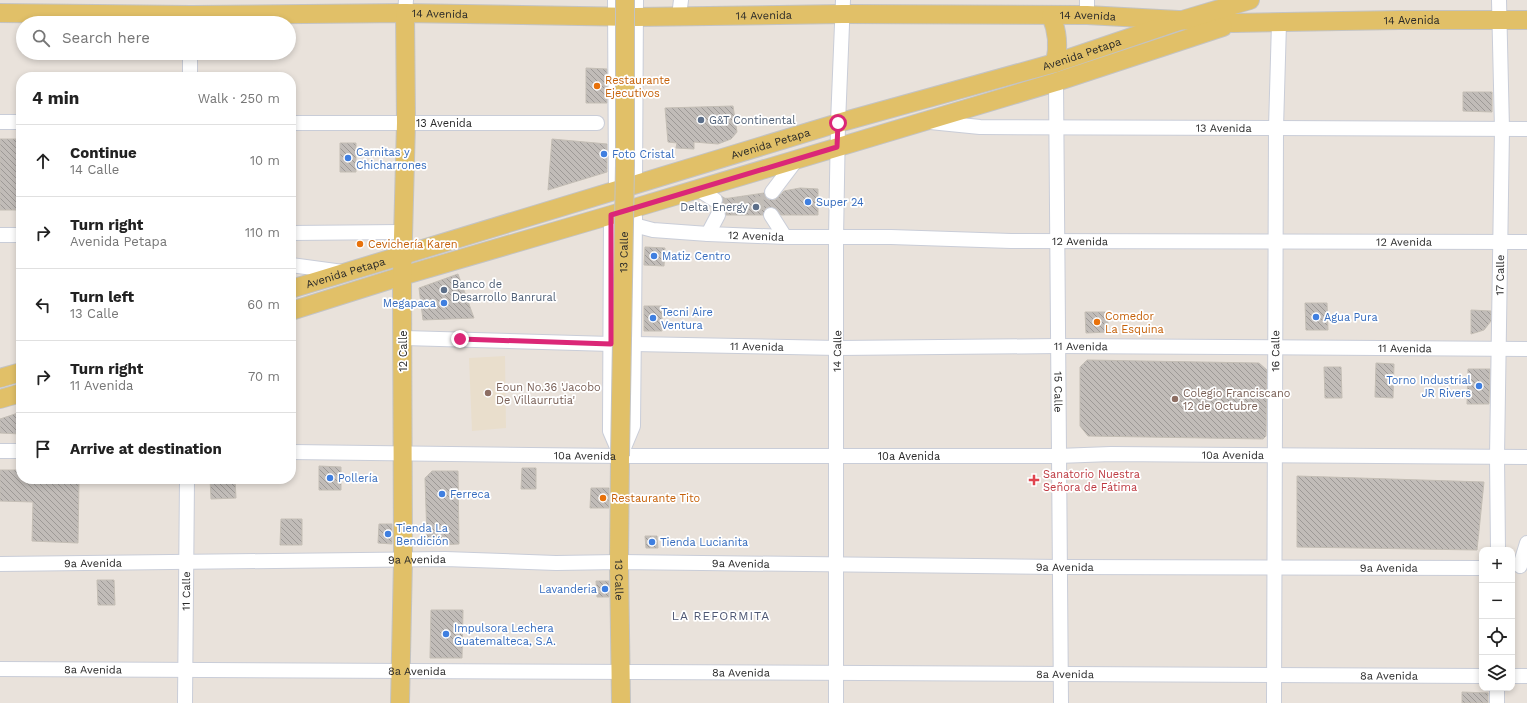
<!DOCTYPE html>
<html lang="en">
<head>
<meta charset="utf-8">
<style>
	:root { --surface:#fff; --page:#f2f2f2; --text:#222; --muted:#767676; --line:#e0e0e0 }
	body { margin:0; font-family:"Work Sans",sans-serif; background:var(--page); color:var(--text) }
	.controls { position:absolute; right:12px; bottom:12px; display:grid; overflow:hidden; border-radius:8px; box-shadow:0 2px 6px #0003 }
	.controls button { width:36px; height:36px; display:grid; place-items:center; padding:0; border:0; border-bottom:1px solid var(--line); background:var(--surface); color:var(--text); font:20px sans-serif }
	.stop { position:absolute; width:12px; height:12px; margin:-9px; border:3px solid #db2777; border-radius:50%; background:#fff }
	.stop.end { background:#db2777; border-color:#fff; box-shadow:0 1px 4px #0008 }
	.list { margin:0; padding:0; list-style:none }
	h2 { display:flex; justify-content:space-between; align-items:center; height:52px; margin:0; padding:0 16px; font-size:17px }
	h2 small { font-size:13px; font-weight:400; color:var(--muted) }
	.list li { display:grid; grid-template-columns:26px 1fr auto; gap:12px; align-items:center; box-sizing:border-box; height:72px; padding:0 16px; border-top:1px solid var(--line) }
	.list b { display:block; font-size:15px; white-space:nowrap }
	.list p { margin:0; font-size:13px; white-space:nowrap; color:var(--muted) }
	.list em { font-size:13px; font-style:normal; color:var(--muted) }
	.icon { flex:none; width:22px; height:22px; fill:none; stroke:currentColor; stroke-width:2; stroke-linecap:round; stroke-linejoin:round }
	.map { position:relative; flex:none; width:1527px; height:703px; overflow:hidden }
	.search { position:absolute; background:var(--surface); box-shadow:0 2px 6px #0003; left:16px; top:16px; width:280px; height:44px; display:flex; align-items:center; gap:10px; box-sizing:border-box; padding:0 14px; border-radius:22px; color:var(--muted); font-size:15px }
	.panel { position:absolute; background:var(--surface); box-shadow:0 2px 6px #0003; left:16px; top:72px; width:280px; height:412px; border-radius:16px }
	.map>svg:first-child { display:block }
	.education { fill:#e9decc }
	.building { fill:url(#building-back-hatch); stroke:#c4beb5 }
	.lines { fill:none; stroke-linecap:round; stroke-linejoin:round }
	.minor-tunnel { stroke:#c2bdb7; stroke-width:14; stroke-dasharray:14 7; stroke-linecap:butt }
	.minor-casing { stroke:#c9cdd8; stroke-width:16 }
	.major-casing { stroke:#c3c3c3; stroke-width:20 }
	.minor { stroke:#fff; stroke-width:14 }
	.major { stroke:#e1c068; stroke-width:18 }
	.major-bridge-casing { stroke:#c3c3c3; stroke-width:20; stroke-linecap:butt }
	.major-bridge { stroke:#e1c068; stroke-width:18 }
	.route { stroke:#db2777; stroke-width:5 }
	.food-dot { fill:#e8710a; stroke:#fff; stroke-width:1.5 }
	.service-dot { fill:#5c6f8a; stroke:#fff; stroke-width:1.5 }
	.shop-dot { fill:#3f7fe0; stroke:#fff; stroke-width:1.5 }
	.education-dot { fill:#8d6e63; stroke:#fff; stroke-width:1.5 }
	.health-dot { fill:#e0444e; stroke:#fff; stroke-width:1.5 }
	.labels { text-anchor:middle; stroke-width:3.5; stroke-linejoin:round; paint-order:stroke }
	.street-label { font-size:11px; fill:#282828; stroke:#fff }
	.food-label { font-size:11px; fill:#c56008; stroke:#fff; text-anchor:start }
	.service-label { font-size:11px; fill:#4e5e75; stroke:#fff; text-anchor:start }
	.shop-label { font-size:11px; fill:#366cbe; stroke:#fff; text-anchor:start }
	.education-label { font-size:11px; fill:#785e54; stroke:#fff; text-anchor:start }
	.health-label { font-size:11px; fill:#be3a42; stroke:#fff; text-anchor:start }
	.neighbourhood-label { font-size:12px; letter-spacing:1px; fill:#4d5673; stroke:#fff }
</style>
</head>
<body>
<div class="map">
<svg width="1527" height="703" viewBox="0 0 1527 703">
	<defs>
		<pattern id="building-back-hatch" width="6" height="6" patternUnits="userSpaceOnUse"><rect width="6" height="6" fill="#c1bcb8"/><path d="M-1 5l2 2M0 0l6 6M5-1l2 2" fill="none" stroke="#9d9996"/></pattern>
	</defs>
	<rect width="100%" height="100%" fill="#e9e2db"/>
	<!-- education -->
	<path class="education" d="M 505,356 L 506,428 L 472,431 L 469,358 Z"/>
	<!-- building -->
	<path class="building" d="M 586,68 L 607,69 L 607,103 L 586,103 Z
		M 1463,92 L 1492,92 L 1492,112 L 1463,111 Z
		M 733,106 L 737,132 L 731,139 L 718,144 L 694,142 L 694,149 L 676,148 L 677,143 L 668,142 L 665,108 Z
		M 0,139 L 21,139 L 21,210 L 0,210 Z
		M 552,139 L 607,144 L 607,172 L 548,190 Z
		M 340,143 L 356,143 L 356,172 L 340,172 Z
		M 800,188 L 818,189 L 818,215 L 781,215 L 775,208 L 771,207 L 766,208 L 763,215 L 726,215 L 725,210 L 720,207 L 723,199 L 764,193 L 767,199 L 775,200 L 784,191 Z
		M 645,247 L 665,248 L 664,266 L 644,265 Z
		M 458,274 L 474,318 L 423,320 L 419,288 Z
		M 1305,303 L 1327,303 L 1328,330 L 1306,330 Z
		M 644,306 L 662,306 L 662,331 L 644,331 Z
		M 1471,310 L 1491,311 L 1491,321 L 1484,330 L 1471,334 Z
		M 1085,312 L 1108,312 L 1108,332 L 1086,333 Z
		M 1087,360 L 1259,363 L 1267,370 L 1266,436 L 1263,439 L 1088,436 L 1080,426 L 1080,367 Z
		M 1376,363 L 1394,364 L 1393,398 L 1375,397 Z
		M 1324,367 L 1341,367 L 1342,398 L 1325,398 Z
		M 1468,369 L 1490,369 L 1489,404 L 1467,404 Z
		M 18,413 L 21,434 L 0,433 L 0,419 Z
		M 319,466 L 341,467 L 341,490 L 319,490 Z
		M 522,468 L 536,468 L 536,489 L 521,489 Z
		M 0,470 L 21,470 L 21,479 L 79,479 L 78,543 L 32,541 L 33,502 L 0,501 Z
		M 432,471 L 458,471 L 459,544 L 437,545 L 427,538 L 425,478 Z
		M 1297,476 L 1484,482 L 1477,550 L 1297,547 Z
		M 210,479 L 235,479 L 236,498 L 211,499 Z
		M 591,488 L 609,488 L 609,508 L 590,508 Z
		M 281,519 L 302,519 L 302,545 L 280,545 Z
		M 379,524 L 392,524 L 392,544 L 378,543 Z
		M 645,536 L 657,536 L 658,548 L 646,548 Z
		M 97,580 L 114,580 L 115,605 L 98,605 Z
		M 596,581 L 609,581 L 609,597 L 597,597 Z
		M 431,610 L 463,610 L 462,658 L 430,658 Z
		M 1462,692 L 1488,693 L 1488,703 L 1462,703 Z"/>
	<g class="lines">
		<!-- minor-tunnel -->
		<path class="minor-tunnel" d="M 715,200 L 723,205 L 764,203"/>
		<defs>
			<g id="minor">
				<path d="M 615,0 L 616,190"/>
				<path d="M 405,13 L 406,0"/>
				<path d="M 1087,15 L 1087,0"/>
				<path d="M 679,16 L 681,0"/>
				<path d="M 190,77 L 190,53"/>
				<path id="s1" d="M 1056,82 L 1061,703"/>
				<path d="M 0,122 L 21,122"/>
				<path id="s2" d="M 930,122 L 980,127 L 1527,129"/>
				<path id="s3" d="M 291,123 L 597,123"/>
				<path d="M 635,184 L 636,0"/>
				<path d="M 696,188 L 715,200"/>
				<path d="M 772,192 L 797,159"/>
				<path d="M 611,215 L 610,431 L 619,452"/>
				<path d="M 771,215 L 785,237"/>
				<path id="s4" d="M 634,225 L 653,230 L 708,234 L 785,237 L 891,237 L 1011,241 L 1527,242"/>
				<path d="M 291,233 L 402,232"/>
				<path d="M 708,234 L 718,215"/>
				<path d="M 0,235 L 21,235"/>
				<path d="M 291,265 L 343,272"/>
				<path d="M 404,338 L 611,344"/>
				<path id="s5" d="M 634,344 L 838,348 L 1058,346 L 1527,349"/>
				<path d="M 623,450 L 633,426 L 635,217"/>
				<path d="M 0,451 L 21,451"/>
				<path id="s6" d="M 291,452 L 620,456 L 1058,456 L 1111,454 L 1527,457"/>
				<path id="s7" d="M 1498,550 L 1497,457 L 1502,129 L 1499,0"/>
				<path id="s8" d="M 0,564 L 445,559 L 556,563 L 619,562 L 1060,567 L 1482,568"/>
				<path d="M 1520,566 L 1527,543"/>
				<path id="s9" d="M 0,669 L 1482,676"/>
				<path d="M 1512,676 L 1527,676"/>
				<path id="s10" d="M 185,703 L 187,479"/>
				<path d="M 836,703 L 836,238 L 838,123 L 843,0"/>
				<path id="s11" d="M 1274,703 L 1276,128 L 1279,23"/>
				<path d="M 1497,703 L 1497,688"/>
			</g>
			<g id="major">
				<path id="s12" d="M 0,13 L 191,15 L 405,13 L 636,17 L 843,14 L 1087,15 L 1233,23 L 1399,20 L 1527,20"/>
				<path d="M 1051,16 C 1058,32 1059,46 1055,63"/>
				<path id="s13" d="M 291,289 L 838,123 L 1055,63 L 1179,21 L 1250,0"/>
				<path d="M 291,311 L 402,276 L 611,215 L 1056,82 L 1223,27"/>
				<path d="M 0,378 L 21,372"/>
				<path d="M 0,399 L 21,393"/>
				<path id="s14" d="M 620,456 L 619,562 L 621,703"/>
				<path d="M 400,703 L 403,560 L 402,276 L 406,123 L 405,13"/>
			</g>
		</defs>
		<!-- minor casing -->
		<use href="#minor" class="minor-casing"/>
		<!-- major casing -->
		<use href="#major" class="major-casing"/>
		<!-- minor -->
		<use href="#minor" class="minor"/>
		<!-- major -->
		<use href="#major" class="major"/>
		<defs>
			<g id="major-bridge">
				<path id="s15" d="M 620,456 L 625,165 L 625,0"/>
			</g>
		</defs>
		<!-- major-bridge casing -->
		<use href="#major-bridge" class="major-bridge-casing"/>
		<!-- major-bridge -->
		<use href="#major-bridge" class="major-bridge"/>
	</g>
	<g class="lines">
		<!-- route -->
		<path class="route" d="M 460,339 L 611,344 L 611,215 L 837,147 L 838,123"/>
	</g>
	<!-- markers -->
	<g class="food-dot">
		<circle cx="597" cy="86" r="4"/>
		<circle cx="360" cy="244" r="4"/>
		<circle cx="1097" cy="322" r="4"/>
		<circle cx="603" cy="498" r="4"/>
	</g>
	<g class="service-dot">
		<circle cx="701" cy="120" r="4"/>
		<circle cx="756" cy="207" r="4"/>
		<circle cx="444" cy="290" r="4"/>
	</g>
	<g class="shop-dot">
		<circle cx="604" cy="154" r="4"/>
		<circle cx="348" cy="158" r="4"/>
		<circle cx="808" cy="202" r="4"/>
		<circle cx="654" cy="256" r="4"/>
		<circle cx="444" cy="303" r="4"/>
		<circle cx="1316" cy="317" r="4"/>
		<circle cx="653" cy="318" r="4"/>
		<circle cx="1479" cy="386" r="4"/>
		<circle cx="330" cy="478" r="4"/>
		<circle cx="442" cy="494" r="4"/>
		<circle cx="388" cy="534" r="4"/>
		<circle cx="652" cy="542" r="4"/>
		<circle cx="605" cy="589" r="4"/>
		<circle cx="446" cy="634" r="4"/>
	</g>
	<g class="education-dot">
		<circle cx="488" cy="393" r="4"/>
		<circle cx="1175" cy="399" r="4"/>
	</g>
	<path class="health-dot" d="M1032 474h4v4h4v4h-4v4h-4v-4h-4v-4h4z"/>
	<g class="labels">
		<!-- street labels -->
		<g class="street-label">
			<text dy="4" stroke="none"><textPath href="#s12" startOffset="440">14 Avenida</textPath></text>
			<text dy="4" stroke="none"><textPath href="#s12" startOffset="764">14 Avenida</textPath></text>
			<text dy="4" stroke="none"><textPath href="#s12" startOffset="1088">14 Avenida</textPath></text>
			<text dy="4" stroke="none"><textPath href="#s12" startOffset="1412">14 Avenida</textPath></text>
			<text dy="4" stroke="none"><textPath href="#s13" startOffset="825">Avenida Petapa</textPath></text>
			<text dy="4" stroke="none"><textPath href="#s3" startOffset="153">13 Avenida</textPath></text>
			<text dy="4" stroke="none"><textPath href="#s2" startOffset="294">13 Avenida</textPath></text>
			<text dy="4" stroke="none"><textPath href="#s13" startOffset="501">Avenida Petapa</textPath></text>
			<text dy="4" stroke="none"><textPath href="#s4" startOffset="123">12 Avenida</textPath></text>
			<text dy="4" stroke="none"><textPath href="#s4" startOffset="447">12 Avenida</textPath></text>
			<text dy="4" stroke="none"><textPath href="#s4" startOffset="771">12 Avenida</textPath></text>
			<text dy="4" stroke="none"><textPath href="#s15" startOffset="204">13 Calle</textPath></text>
			<text dy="4" stroke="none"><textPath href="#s13" startOffset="57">Avenida Petapa</textPath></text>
			<text dy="4" stroke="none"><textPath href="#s7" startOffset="275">17 Calle</textPath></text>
			<text dy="4" stroke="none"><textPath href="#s5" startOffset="123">11 Avenida</textPath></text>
			<text dy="4" stroke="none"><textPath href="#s5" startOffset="447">11 Avenida</textPath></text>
			<text dy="4" stroke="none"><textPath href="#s5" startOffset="771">11 Avenida</textPath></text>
			<text transform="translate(403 351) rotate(-90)" y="4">12 Calle</text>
			<text transform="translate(837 351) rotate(-89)" y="4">14 Calle</text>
			<text dy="4" stroke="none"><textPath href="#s11" startOffset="352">16 Calle</textPath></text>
			<text dy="4" stroke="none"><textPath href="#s1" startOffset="310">15 Calle</textPath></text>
			<text dy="4" stroke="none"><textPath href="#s6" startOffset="294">10a Avenida</textPath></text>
			<text dy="4" stroke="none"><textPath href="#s6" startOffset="618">10a Avenida</textPath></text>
			<text dy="4" stroke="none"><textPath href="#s6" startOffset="942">10a Avenida</textPath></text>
			<text dy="4" stroke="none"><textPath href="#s8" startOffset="417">9a Avenida</textPath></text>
			<text dy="4" stroke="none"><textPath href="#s8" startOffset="93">9a Avenida</textPath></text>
			<text dy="4" stroke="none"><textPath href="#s8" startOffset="741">9a Avenida</textPath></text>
			<text dy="4" stroke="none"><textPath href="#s8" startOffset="1065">9a Avenida</textPath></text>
			<text dy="4" stroke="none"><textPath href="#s8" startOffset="1389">9a Avenida</textPath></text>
			<text dy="4" stroke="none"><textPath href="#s14" startOffset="124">13 Calle</textPath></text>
			<text dy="4" stroke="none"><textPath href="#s10" startOffset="112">11 Calle</textPath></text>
			<text dy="4" stroke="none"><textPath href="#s9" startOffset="93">8a Avenida</textPath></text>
			<text dy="4" stroke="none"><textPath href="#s9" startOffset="417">8a Avenida</textPath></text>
			<text dy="4" stroke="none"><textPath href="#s9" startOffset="741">8a Avenida</textPath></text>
			<text dy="4" stroke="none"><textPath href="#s9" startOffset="1065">8a Avenida</textPath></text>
			<text dy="4" stroke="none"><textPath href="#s9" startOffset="1389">8a Avenida</textPath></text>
		</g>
		<!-- food labels -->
		<g class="food-label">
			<text x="605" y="84">Restaurante<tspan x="605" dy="13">Ejecutivos</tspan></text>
			<text x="368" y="248">Cevichería Karen</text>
			<text x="1105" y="320">Comedor<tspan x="1105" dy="13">La Esquina</tspan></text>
			<text x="611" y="502">Restaurante Tito</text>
		</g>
		<!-- service labels -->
		<g class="service-label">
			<text x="709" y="124">G&amp;T Continental</text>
			<text x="748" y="211" text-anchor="end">Delta Energy</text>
			<text x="452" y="288">Banco de<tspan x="452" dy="13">Desarrollo Banrural</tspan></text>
		</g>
		<!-- shop labels -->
		<g class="shop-label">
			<text x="356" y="156">Carnitas y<tspan x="356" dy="13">Chicharrones</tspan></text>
			<text x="612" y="158">Foto Cristal</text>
			<text x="816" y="206">Super 24</text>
			<text x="662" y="260">Matiz Centro</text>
			<text x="436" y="307" text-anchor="end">Megapaca</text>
			<text x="661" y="316">Tecni Aire<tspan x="661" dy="13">Ventura</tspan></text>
			<text x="1324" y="321">Agua Pura</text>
			<text x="1471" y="384" text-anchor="end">Torno Industrial<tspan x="1471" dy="13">JR Rivers</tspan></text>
			<text x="338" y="482">Pollería</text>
			<text x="450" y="498">Ferreca</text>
			<text x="396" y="532">Tienda La<tspan x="396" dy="13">Bendición</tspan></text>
			<text x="660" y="546">Tienda Lucianita</text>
			<text x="597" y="593" text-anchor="end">Lavanderia</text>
			<text x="454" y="632">Impulsora Lechera<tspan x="454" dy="13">Guatemalteca, S.A.</tspan></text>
		</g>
		<!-- education labels -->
		<g class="education-label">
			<text x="496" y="391">Eoun No.36 'Jacobo<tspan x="496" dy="13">De Villaurrutia'</tspan></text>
			<text x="1183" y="397">Colegio Franciscano<tspan x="1183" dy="13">12 de Octubre</tspan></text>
		</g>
		<!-- health labels -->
		<g class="health-label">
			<text x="1043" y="478">Sanatorio Nuestra<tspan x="1043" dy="13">Señora de Fátima</tspan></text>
		</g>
		<!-- neighbourhood labels -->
		<g class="neighbourhood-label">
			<text x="721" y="620">LA REFORMITA</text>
		</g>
	</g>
</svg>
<div class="controls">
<button>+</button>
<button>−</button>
<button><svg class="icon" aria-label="locate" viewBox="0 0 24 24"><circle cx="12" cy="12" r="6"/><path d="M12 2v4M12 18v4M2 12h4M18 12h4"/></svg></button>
<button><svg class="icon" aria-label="layers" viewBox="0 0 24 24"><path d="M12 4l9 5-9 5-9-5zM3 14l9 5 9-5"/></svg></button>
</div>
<div class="stop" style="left:838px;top:123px"></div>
<div class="stop end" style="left:460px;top:339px"></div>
<div class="search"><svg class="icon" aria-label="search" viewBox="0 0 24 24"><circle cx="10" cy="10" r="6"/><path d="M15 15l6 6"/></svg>Search here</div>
<section class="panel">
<h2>4 min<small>Walk · 250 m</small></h2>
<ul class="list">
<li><svg class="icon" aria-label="ahead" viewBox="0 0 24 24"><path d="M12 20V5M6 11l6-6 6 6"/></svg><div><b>Continue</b><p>14 Calle</p></div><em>10 m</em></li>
<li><svg class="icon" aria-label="right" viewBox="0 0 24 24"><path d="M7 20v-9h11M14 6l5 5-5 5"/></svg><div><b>Turn right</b><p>Avenida Petapa</p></div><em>110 m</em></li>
<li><svg class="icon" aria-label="left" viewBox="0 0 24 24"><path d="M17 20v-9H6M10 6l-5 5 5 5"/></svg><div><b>Turn left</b><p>13 Calle</p></div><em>60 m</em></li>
<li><svg class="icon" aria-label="right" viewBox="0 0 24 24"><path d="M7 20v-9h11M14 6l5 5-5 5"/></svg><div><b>Turn right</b><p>11 Avenida</p></div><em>70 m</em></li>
<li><svg class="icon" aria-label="arrive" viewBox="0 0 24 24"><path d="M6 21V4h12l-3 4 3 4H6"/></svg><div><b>Arrive at destination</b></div></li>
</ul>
</section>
</div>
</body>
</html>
